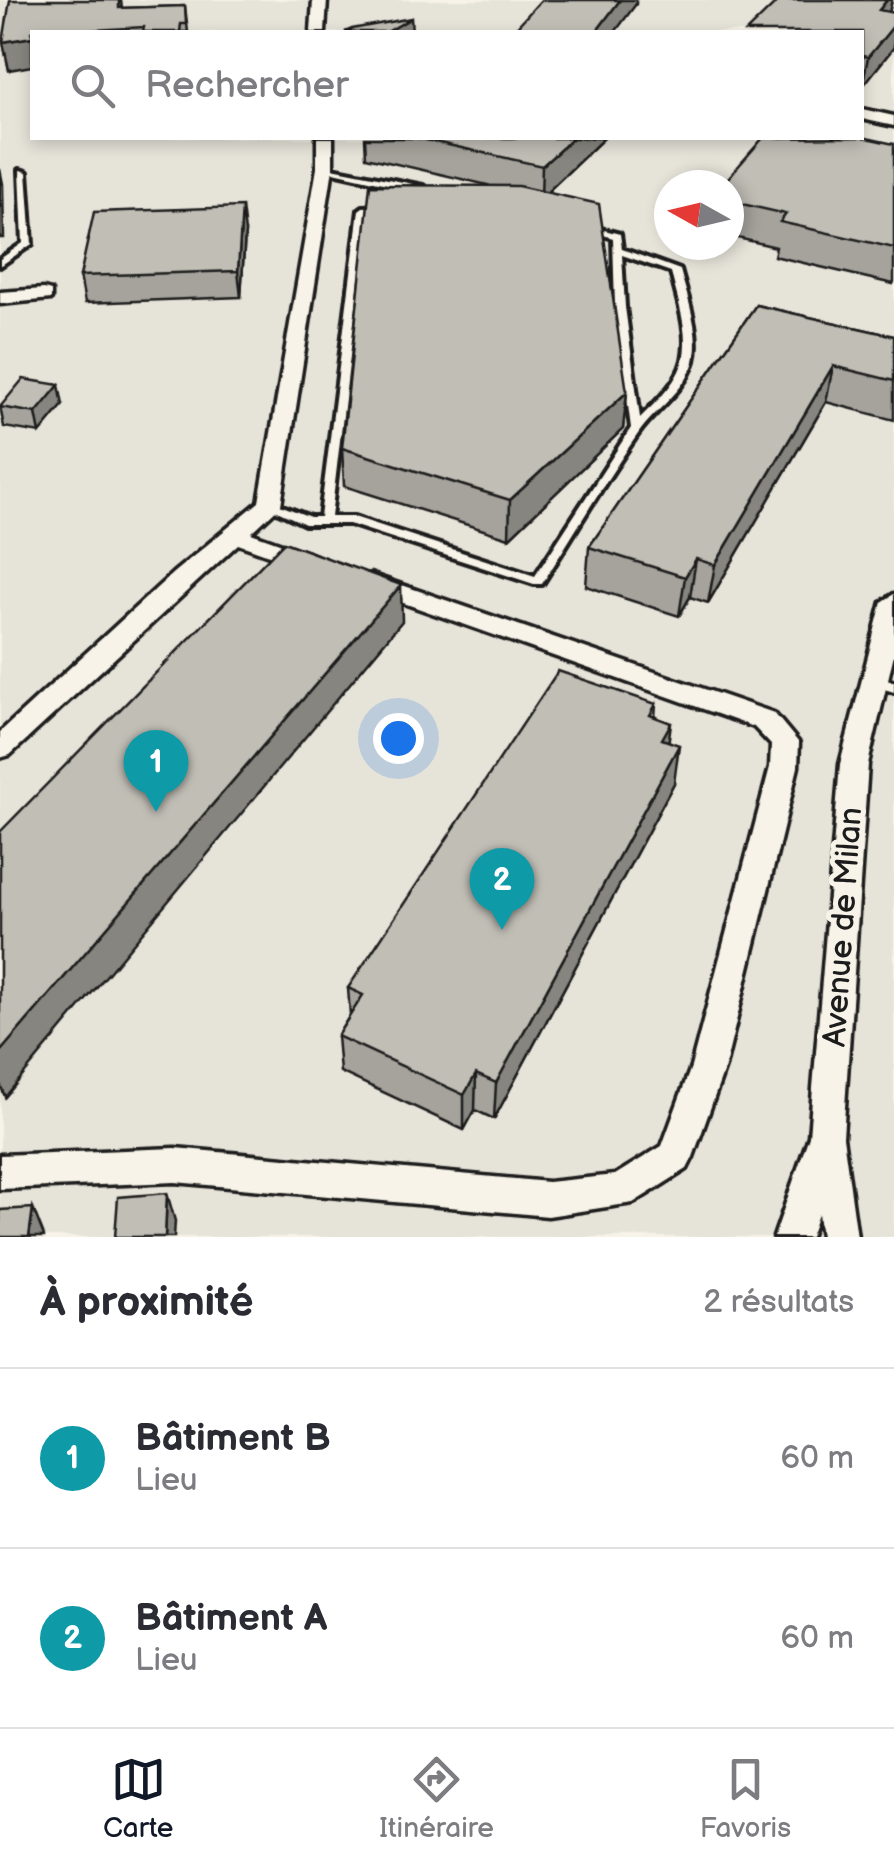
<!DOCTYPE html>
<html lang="fr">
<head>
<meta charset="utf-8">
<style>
	:root { --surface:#fff; --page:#f7f7f7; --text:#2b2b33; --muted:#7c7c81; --line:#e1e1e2; --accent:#111827 }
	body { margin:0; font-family:"Balsamiq Sans",sans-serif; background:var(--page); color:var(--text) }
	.compass { position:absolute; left:654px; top:170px; width:90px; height:90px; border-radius:50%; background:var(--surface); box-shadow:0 5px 15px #0003; rotate:278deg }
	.you { position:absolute; left:398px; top:738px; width:35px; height:35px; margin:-25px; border:8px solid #fff; border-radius:50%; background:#1a73e8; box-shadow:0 0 0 15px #1a73e833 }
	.badge { display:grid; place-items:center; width:65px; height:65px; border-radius:50%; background:var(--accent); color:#fff; font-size:32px; font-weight:700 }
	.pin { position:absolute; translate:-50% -82px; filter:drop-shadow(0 2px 5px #0008) }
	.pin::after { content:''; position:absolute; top:52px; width:35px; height:30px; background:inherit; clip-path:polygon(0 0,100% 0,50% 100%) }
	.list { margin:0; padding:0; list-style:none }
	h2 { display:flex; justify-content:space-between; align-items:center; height:130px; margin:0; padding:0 40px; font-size:42px }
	h2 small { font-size:32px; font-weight:400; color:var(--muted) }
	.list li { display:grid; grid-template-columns:65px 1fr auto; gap:30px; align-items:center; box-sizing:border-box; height:180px; padding:0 40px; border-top:2px solid var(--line) }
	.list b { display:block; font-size:38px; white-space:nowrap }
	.list p { margin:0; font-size:32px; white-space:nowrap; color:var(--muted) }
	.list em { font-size:32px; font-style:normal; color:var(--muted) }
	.icon { flex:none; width:55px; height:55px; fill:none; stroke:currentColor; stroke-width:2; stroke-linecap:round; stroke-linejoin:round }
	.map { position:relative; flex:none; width:894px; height:1237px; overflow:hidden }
	.search { position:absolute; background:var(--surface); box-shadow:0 5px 15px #0003; left:30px; right:30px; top:30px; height:110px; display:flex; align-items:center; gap:25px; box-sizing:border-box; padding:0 35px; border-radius:0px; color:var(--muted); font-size:38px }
	.sheet { height:490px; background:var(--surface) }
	nav { display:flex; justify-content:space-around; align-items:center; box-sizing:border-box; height:140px; border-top:2px solid var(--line); background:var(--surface); font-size:28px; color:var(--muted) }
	nav a { display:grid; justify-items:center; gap:5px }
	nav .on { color:var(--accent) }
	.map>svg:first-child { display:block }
	.built { fill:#e6e3d9; fill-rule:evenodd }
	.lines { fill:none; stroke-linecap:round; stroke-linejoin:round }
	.lane-casing { stroke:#1c1c1c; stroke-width:8 }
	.street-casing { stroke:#1c1c1c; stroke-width:7 }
	.lane { fill:#f7f3e8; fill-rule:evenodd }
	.street { fill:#f7f3e8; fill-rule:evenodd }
	.wall { fill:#a5a39c; stroke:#1c1c1c; stroke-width:2.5 }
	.shaded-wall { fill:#86857f; stroke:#1c1c1c; stroke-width:2.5 }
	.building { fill:#c0beb5; stroke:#1c1c1c; stroke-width:2.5 }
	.labels { text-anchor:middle; stroke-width:10; stroke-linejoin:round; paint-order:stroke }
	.street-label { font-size:32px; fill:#1c1c1c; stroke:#f7f3e8 }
</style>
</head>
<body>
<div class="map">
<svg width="894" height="1237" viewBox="0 0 894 1237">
	<rect width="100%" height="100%" fill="#f7f3e8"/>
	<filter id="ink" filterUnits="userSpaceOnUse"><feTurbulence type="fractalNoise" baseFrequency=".01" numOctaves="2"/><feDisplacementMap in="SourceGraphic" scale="20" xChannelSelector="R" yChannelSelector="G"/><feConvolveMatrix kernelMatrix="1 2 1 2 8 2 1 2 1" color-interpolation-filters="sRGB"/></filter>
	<g filter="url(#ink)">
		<!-- built -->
		<path class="built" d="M 0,0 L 894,0 L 894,1237 L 0,1237 ZM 32,32 L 862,32 L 862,138 L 32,138 ZM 669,185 L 729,185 L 729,245 L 669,245 Z"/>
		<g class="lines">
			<defs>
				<path id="lane" d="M 322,166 L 423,186 L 427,189 L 423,192 L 325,170 L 322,170 Z
					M 20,170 L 27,172 L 32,244 L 0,266 L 0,259 L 23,243 Z
					M 383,206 L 386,207 L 386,211 L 367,212 L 331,517 L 354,517 L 535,576 L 631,428 L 615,307 L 613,238 L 584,229 L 588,226 L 620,234 L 622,249 L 680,270 C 687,297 701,333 694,361 C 685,392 655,409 638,434 C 604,482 574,534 542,584 L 534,584 L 349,524 L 305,524 L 264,505 L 270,501 L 310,517 L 320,517 L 359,210 L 363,207 ZM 622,255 L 671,272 C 678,304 695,344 677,375 C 668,391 653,405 640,418 L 625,307 Z
					M 873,676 L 894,682 L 894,692 L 868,684 L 866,681 Z"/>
				<path id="street" d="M 313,0 L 327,0 L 325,32 L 311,32 Z
					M 862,109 L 894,116 L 894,126 L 862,119 Z
					M 317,138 L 333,138 L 333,168 L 281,505 L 251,533 L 316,556 L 320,561 L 308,569 L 238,544 L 10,755 L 0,758 L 0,732 L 173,573 L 259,502 L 317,168 Z
					M 44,289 L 51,291 L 51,299 L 0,304 L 0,292 Z
					M 370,574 L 774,713 L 799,743 L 798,767 L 725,1067 L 693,1157 L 687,1169 L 633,1203 L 548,1216 L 175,1182 L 0,1189 L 0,1155 L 175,1148 L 548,1182 L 615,1175 L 662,1146 L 691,1067 L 770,767 L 771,745 L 754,727 L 361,588 L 358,582 Z
					M 894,594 L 894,654 L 868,764 L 843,1137 L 857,1237 L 821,1237 L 818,1214 L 810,1237 L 774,1237 L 809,1136 L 840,764 L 882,602 Z"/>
			</defs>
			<!-- lane casing -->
			<use href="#lane" class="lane-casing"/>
			<!-- street casing -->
			<use href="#street" class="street-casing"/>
			<!-- lane -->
			<use href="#lane" class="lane"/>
			<!-- street -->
			<use href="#street" class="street"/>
		</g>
		<!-- wall -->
		<path class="wall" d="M 121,0 L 122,8 L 185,6 L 188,32 L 32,32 L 9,70 L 3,42 Z
			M 892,0 L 889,12 L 894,13 L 894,47 L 862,87 L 862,32 Z
			M 365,138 L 604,138 L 547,192 L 627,392 L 623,429 L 509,538 L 344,486 L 342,448 L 488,185 L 366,157 Z
			M 894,144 L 894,282 L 893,284 L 774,256 L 776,247 L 729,236 L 729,185 Z
			M 245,232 L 241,297 L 85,303 L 80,276 Z
			M 756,305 L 894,336 L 894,420 L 826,402 L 708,603 L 690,597 L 679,616 L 586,586 L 589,547 Z
			M 63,405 L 40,433 L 4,427 L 0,406 Z
			M 656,704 L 655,717 L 669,741 L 674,783 L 494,1119 L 475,1110 L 464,1130 L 340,1072 L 337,1036 L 350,1015 L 348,988 Z"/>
		<!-- shaded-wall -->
		<path class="shaded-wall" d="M 620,0 L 636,0 L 636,4 L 615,32 L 596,32 Z
			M 887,0 L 892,0 L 887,21 L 879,10 Z
			M 411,18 L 412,32 L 387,32 Z
			M 894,25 L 894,47 L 862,87 L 868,57 Z
			M 32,37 L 32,66 L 9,70 L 3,42 Z
			M 573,138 L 604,138 L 541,198 L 542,166 Z
			M 0,169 L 3,184 L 4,238 L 0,238 Z
			M 242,207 L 245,232 L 241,297 L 238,271 Z
			M 833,366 L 826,402 L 708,603 L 715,565 Z
			M 59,385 L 63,405 L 40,433 L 36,413 Z
			M 627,392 L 623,429 L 509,538 L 510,500 Z
			M 696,559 L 690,597 L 679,616 L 685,577 Z
			M 401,585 L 402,621 L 5,1097 L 0,1084 L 0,1052 Z
			M 671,723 L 666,760 L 662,739 Z
			M 679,745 L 674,783 L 494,1119 L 496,1083 Z
			M 476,1074 L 475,1110 L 464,1130 L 464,1095 Z
			M 167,1193 L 175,1221 L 174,1237 L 165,1237 Z
			M 33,1208 L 44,1236 L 44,1237 L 29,1237 Z"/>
		<!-- building -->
		<path class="building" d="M 10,0 L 119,0 L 119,8 L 185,6 L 186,24 L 181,24 L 180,32 L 143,32 L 144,27 L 59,32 L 32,32 L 32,37 L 3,42 Z
			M 541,0 L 620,0 L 596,32 L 512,32 Z
			M 779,0 L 887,0 L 879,10 L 894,13 L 894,25 L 868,57 L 862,56 L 862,32 L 746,32 Z
			M 411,18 L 387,32 L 345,32 L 352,29 Z
			M 862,137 L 894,144 L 894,248 L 780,222 L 786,214 L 729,201 L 729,185 L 722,185 L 763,138 Z
			M 417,138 L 573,138 L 542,166 Z
			M 370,185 L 518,186 L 599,204 L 627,392 L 510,500 L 342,448 Z
			M 242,207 L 238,271 L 80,276 L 94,212 Z
			M 756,305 L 894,336 L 894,381 L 833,366 L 715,565 L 696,559 L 685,577 L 589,547 Z
			M 23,379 L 59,385 L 36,413 L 0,407 Z
			M 284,542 L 401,585 L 0,1052 L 0,832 Z
			M 558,671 L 656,704 L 650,715 L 671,723 L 662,739 L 679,745 L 496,1083 L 476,1074 L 464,1095 L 337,1036 L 363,995 L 348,988 Z
			M 167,1193 L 165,1237 L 115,1237 L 118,1197 Z
			M 33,1208 L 29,1237 L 0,1237 L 0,1210 Z"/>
	</g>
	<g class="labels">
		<!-- street labels -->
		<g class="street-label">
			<text transform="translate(842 927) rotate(-86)" y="11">Avenue de Milan</text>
		</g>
	</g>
</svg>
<svg class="compass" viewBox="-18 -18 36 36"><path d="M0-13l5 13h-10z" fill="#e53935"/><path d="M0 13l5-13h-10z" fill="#7c7c81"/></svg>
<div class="you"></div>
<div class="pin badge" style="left:156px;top:812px;background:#0f9aa8">1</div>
<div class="pin badge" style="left:502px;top:930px;background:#0f9aa8">2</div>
<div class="search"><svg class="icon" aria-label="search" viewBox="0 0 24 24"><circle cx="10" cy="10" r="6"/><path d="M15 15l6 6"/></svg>Rechercher</div>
</div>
<section class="sheet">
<h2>À proximité<small>2 résultats</small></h2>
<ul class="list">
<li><span class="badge" style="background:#0f9aa8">1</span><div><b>Bâtiment B</b><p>Lieu</p></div><em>60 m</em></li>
<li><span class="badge" style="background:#0f9aa8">2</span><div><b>Bâtiment A</b><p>Lieu</p></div><em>60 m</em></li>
</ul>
</section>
<nav>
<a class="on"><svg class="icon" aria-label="map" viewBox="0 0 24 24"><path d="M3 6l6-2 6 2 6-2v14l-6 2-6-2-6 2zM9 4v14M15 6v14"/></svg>Carte</a>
<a><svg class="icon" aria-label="directions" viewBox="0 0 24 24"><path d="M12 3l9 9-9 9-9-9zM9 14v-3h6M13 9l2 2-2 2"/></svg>Itinéraire</a>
<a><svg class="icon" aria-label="saved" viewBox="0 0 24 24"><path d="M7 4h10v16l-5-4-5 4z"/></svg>Favoris</a>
</nav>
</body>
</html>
